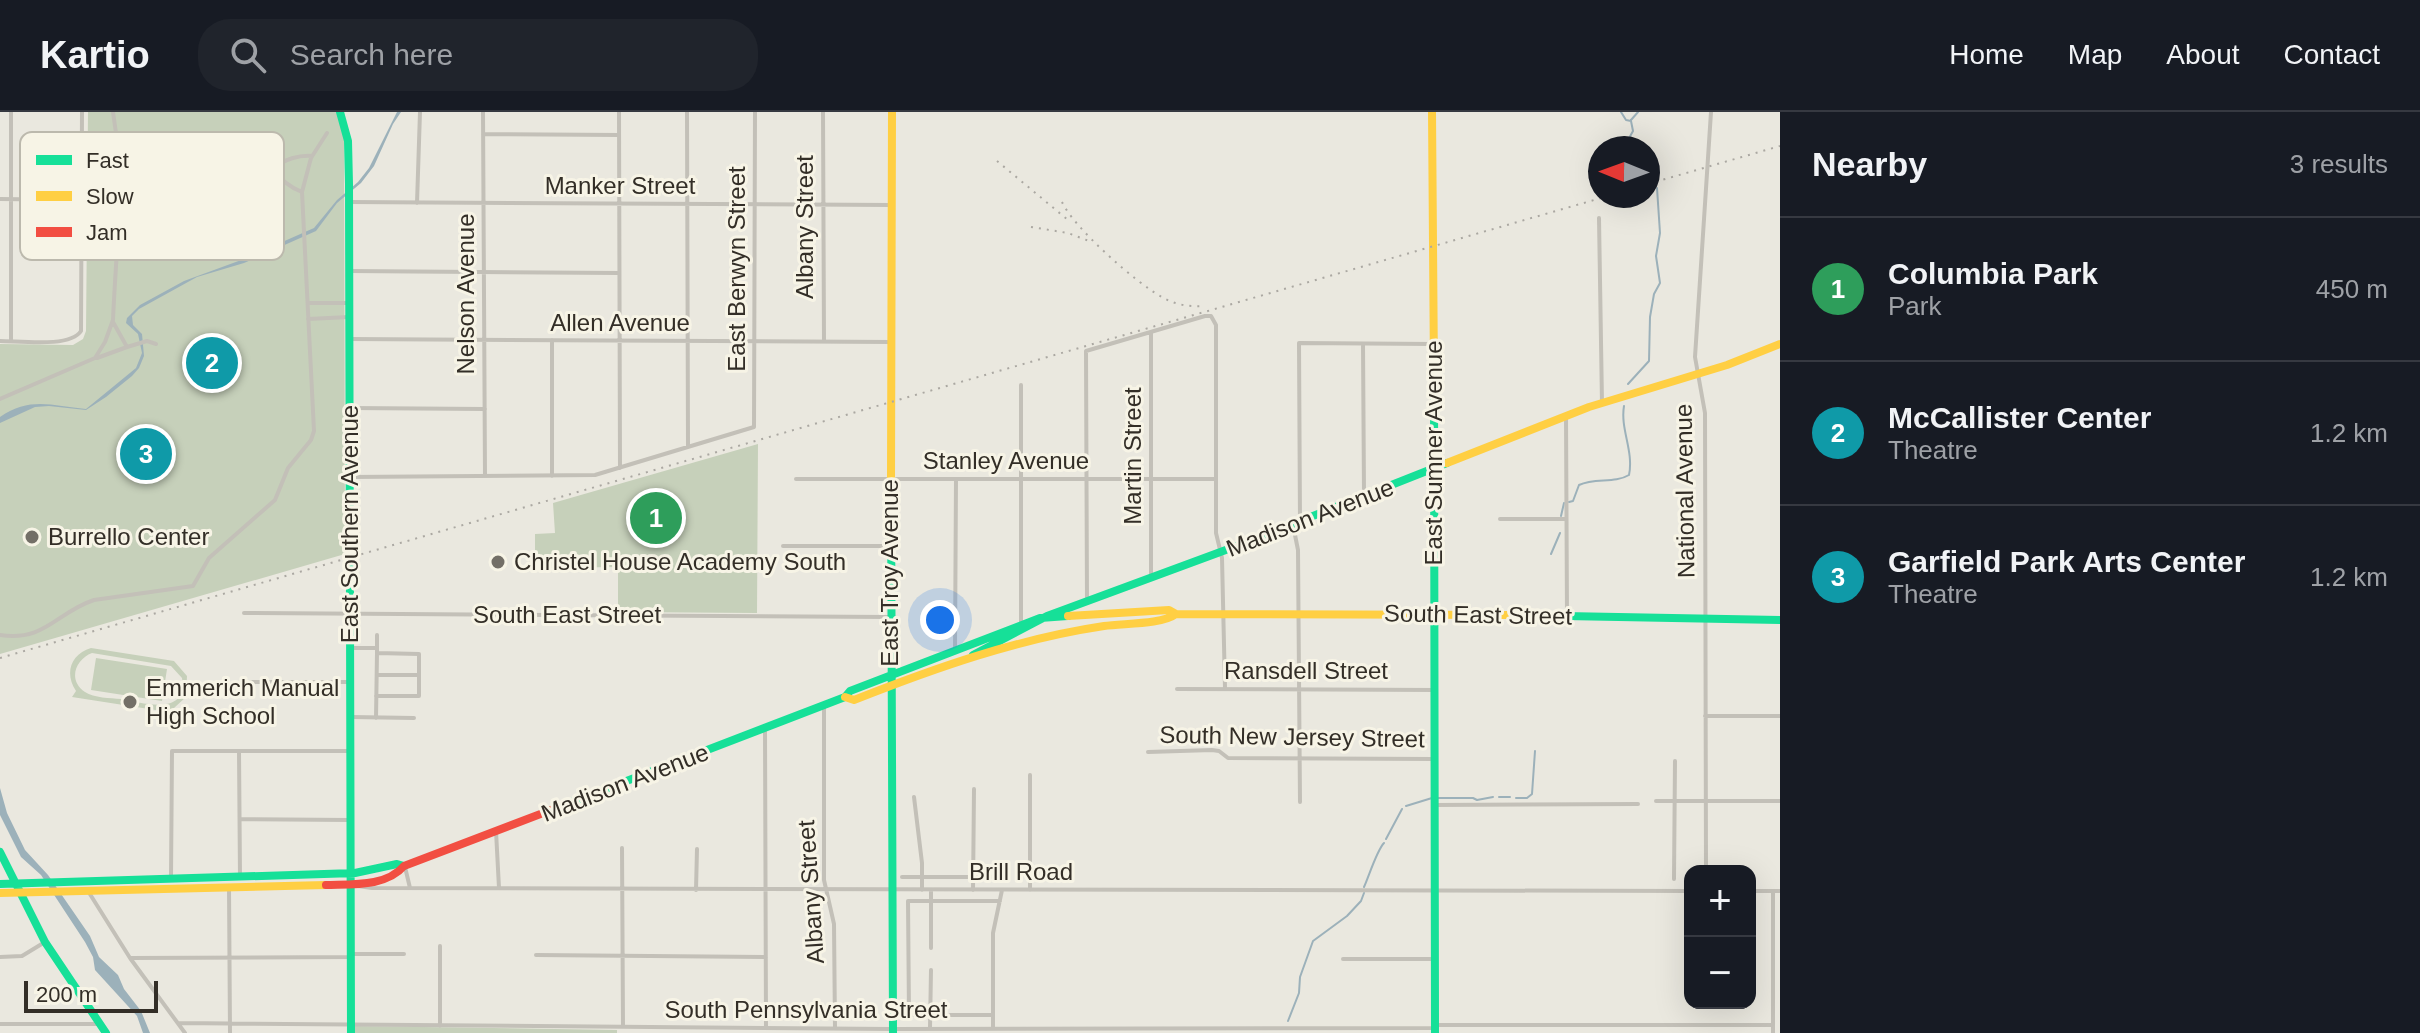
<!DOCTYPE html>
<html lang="en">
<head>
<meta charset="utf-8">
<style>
	:root { --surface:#171b24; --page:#20242c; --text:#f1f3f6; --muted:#9ea1a6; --line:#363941; --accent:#736f67 }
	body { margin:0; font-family:Helvetica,sans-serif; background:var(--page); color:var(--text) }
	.controls { position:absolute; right:24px; bottom:24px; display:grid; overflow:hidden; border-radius:16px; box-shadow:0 8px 32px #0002 }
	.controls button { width:72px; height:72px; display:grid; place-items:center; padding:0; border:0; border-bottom:2px solid var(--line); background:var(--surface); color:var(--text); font:40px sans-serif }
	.compass { position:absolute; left:1588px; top:24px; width:72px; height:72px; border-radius:50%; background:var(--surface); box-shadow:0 8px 32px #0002; rotate:271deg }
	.scale { position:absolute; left:24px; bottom:20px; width:134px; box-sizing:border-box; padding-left:8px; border:4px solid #332e27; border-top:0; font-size:22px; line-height:28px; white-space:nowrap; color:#332e27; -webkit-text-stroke:6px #f7f4e6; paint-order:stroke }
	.you { position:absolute; left:940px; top:508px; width:28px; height:28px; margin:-20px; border:6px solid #fff; border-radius:50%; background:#1a73e8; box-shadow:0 0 0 12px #1a73e833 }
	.badge { display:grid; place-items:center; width:52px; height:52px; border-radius:50%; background:var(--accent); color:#fff; font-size:26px; font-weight:700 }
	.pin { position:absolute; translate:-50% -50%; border:4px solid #fff; box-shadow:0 2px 8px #0006 }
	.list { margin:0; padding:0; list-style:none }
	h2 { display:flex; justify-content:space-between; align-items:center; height:104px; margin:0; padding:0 32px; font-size:34px }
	h2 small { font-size:26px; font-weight:400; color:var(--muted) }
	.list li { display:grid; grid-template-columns:52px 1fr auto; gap:24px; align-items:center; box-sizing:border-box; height:144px; padding:0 32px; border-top:2px solid var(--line) }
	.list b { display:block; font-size:30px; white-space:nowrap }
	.list p { margin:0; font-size:26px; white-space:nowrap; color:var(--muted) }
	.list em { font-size:26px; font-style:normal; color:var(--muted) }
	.icon { flex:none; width:44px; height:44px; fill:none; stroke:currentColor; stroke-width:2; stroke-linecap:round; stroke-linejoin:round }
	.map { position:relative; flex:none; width:1780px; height:921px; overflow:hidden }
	header { display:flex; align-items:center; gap:48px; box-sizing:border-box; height:112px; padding:0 40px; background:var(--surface); border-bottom:2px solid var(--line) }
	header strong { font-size:38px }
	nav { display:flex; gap:44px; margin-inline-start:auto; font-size:28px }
	.search { width:560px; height:72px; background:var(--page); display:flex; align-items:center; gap:20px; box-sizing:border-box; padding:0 28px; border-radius:32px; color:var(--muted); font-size:30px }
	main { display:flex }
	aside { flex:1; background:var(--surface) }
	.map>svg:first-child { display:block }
	.green { fill:#c6d0ba; fill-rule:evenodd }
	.water { fill:#9cb1ba }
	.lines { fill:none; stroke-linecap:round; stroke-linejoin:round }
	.stream { stroke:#9cb1ba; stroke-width:2 }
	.street { stroke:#c3c0b8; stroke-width:4 }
	.fast { stroke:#16e098; stroke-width:8 }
	.slow { stroke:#ffcf43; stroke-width:8 }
	.jam { stroke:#f24e42; stroke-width:8 }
	.rail { stroke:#aba8a2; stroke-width:2; stroke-dasharray:2 6; stroke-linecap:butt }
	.poi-dot { fill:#736f67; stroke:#f7f4e6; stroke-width:3 }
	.labels { text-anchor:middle; stroke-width:6; stroke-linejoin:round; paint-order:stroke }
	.street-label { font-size:24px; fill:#332e27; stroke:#f7f4e6 }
	.poi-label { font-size:24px; fill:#332e27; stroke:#f7f4e6; text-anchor:start }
	.key { fill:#f7f4e6; stroke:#bcb9ad; stroke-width:2 }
	.key-label { font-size:22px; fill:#332e27 }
</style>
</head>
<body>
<header>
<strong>Kartio</strong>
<div class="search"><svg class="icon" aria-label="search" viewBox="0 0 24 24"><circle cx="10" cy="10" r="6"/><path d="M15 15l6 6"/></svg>Search here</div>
<nav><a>Home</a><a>Map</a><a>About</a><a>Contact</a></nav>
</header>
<main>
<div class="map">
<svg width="1780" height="921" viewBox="0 0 1780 921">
	<rect width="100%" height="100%" fill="#eae8df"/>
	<!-- green -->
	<path class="green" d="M 88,0 L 337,0 L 344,24 L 345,442 L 0,542 L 0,232 L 73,233 L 83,227 L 86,219 Z
		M 758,332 L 757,501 L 618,500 L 618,455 L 535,456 L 535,422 L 555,421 L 553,391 Z
		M 91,536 L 174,549 L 187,564 L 186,585 L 174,596 L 162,599 L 72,585 L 76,579 C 64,561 71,542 91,536 ZM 92,541 L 171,554 L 182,566 C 188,605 143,591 121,587 C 110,586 94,586 85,580 C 67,568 76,547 92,541 Z
		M 96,546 L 167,557 L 162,589 L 91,578 Z
		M 354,914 L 617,918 L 617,921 L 354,921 Z"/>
	<!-- water -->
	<path class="water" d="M 397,0 L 401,0 L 393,12 L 374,54 L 361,71 L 337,91 L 316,119 L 244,151 L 197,165 L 139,197 L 132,204 L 133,213 L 142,222 L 144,244 L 139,256 L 132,264 L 106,285 L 86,298 L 49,294 L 35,295 L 0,311 L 0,305 C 30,284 53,294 86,297 L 136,256 L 142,241 L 138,222 L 126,211 L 127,206 L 140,193 L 184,169 L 244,147 L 314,116 L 337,88 L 358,70 L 369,56 Z
		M 0,676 L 7,701 L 25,738 L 48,763 L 90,824 L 99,845 L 118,863 L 124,877 L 141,899 L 150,921 L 143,921 L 137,904 L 95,858 L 93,845 L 85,830 L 41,763 L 21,745 L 0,703 Z"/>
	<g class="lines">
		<!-- stream -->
		<path class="stream" d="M 1621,0 L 1626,8 L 1631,9 L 1633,19 L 1628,28 L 1631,36
			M 1631,8 L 1638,0
			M 1648,50 L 1654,64
			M 1628,272 L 1649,249 L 1650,205 L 1654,182 L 1660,171 L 1656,144 L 1660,121 L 1657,76
			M 1569,390 L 1573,389 L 1579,373 C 1595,365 1614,372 1629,363 C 1634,339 1620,317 1624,294
			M 1561,404 L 1564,391
			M 1551,442 L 1560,421
			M 1499,685 L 1510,685
			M 1438,686 L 1473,686 L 1477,688 L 1493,685
			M 1516,686 L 1527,686 L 1532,682 L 1535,639
			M 1406,694 L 1432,686
			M 1386,727 L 1402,697
			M 1364,775 C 1369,764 1377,738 1384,731
			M 1288,909 L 1299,881 L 1300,865 L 1313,829 L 1347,804 L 1361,789 L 1364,781"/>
		<!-- street -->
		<path class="street" d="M 483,0 L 485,364
			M 619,0 L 620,356
			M 687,0 L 688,335
			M 823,0 L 824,230
			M 483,22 L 619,23
			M 118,31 L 160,51 L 163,56 L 161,61 L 137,79 L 122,99
			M 302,80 C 292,76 277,67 276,56 C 283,47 300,43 312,44
			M 0,87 L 82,88
			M 349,90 L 891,93
			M 417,91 L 420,0
			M 1599,106 L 1602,291
			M 349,159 L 619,161
			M 308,191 L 349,191
			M 308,207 L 349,205
			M 113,210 L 127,235 L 147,229 L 156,232
			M 1151,221 L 1151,465
			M 350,227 L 891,230
			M 0,229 C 20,229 70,236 81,219 L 82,0
			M 11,229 L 11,0
			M 1363,232 L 1364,383
			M 97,246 L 127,235
			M 0,287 L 95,246 L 105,230 L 113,208 C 116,136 125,72 113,0
			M 350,296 L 485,297
			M 1566,303 L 1567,504
			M 552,364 L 552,228
			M 350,365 L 595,363 L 754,315 L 755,0
			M 796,367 L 1216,367
			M 1500,407 L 1566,407
			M 1300,410 L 1299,231 L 1433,232
			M 1293,413 L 1298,438 L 1300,690
			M 783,434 L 890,434
			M 1087,491 L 1086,239 L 1205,204 L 1211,204 L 1216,213 L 1216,421 L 1222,446 L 1225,576
			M 244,501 L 890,505
			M 1021,513 L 1021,273
			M 0,523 C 45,530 57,500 94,488 L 193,474 L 209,446 L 275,388 L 288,356 L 311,328 L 314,319 L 302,80 L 311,46 L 327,21
			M 377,523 L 377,536
			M 351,536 L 377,536
			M 955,538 L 956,367
			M 377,563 L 418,563
			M 246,570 L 351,570
			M 1177,577 L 1436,578
			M 376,584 L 419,584 L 419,542 L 377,541 L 377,536
			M 824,594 L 824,768 L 834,812 L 835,916
			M 1705,604 L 1780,604
			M 351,605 L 414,606
			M 376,606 L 377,541
			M 765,618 L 766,916
			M 239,639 L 240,765
			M 1148,640 L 1212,638 L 1219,639 L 1228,646 L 1434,647
			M 1030,663 L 1030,778
			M 914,685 L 922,751 L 922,778
			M 1656,689 L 1780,689
			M 1435,693 L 1638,692
			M 240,707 L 349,708
			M 496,719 L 499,776
			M 622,736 L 623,914
			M 405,755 L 410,776
			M 1706,759 L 1705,301 L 1695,245 L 1711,0
			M 902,765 L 1002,765
			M 171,766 L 172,639 L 350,639
			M 1674,767 L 1675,649
			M 358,774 L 372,776 L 1690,779
			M 229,775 L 230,921
			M 696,778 L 697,737
			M 973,778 L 974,677
			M 88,779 L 130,846 L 185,921
			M 1750,779 L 1780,779
			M 1773,779 L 1773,921
			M 931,836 L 931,778
			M 352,842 L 404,842
			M 536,843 L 766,845
			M 0,845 L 22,844 L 45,830
			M 130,846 L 351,845
			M 1343,847 L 1435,847
			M 993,903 L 909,903 L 908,789 L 1000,789
			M 178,911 L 892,917 L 1435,916
			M 0,912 L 100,912
			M 1435,913 L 1773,913
			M 440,914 L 440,834
			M 930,916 L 931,858
			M 993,916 L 993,821 L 1002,778"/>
		<!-- fast -->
		<path class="fast" d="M 340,0 L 348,29 L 349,72 L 351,921
			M 1434,262 L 1435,921
			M 891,368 L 893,921
			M 1511,503 L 1780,508
			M 973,543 L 1047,504 L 1242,432 L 1447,351
			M 551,698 L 845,585 L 850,579 L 1040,506 L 1068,504
			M 0,740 L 45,830 L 106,921
			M 0,772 L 355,761 L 397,752 L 404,754"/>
		<!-- slow -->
		<path class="slow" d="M 1432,0 L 1434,262
			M 1447,351 L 1589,295 L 1727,253 L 1780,232
			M 891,368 L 892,0
			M 1068,504 L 1169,498 L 1176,502 L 1511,503
			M 845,585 L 854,588 C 935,556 1017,527 1104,514 C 1123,511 1161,513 1176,502
			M 0,781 L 326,773"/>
		<!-- jam -->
		<path class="jam" d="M 326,773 C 352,772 386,775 404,754 L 551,698"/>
		<!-- rail -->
		<path class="rail" d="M 997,49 L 1068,108
			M 1648,72 L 1780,34
			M 1062,90 C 1073,115 1137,172 1162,185 C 1175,193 1190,195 1205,194
			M 1031,115 L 1068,121 L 1089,129
			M 0,546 L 1608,84"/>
	</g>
	<!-- markers -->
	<g class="poi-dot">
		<circle cx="32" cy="425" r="8"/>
		<circle cx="498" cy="450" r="8"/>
		<circle cx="130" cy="590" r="8"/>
	</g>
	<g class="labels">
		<!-- street labels -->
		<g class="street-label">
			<text x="620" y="82">Manker Street</text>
			<text transform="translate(805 115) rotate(-90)" y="8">Albany Street</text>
			<text transform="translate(737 157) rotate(-90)" y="8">East Berwyn Street</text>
			<text transform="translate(466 182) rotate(-90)" y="8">Nelson Avenue</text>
			<text x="620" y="219">Allen Avenue</text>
			<text transform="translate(1434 341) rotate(-90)" y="8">East Sumner Avenue</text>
			<text transform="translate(1133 344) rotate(-90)" y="8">Martin Street</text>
			<text x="1006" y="357">Stanley Avenue</text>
			<text transform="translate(1685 379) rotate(-91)" y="8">National Avenue</text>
			<text transform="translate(1310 406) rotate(-21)" y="8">Madison Avenue</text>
			<text transform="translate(350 412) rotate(-90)" y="8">East Southern Avenue</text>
			<text transform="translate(890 461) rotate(-90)" y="8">East Troy Avenue</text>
			<text x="567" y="511">South East Street</text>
			<text transform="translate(1478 503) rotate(1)" y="8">South East Street</text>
			<text x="1306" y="567">Ransdell Street</text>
			<text transform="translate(1292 625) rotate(1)" y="8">South New Jersey Street</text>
			<text transform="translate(625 671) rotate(-21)" y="8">Madison Avenue</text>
			<text x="1021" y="768">Brill Road</text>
			<text transform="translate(811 780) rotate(-94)" y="8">Albany Street</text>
			<text x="806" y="906">South Pennsylvania Street</text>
		</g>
		<!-- poi labels -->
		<g class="poi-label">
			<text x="48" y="433">Burrello Center</text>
			<text x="514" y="458">Christel House Academy South</text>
			<text x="146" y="584">Emmerich Manual<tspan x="146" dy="28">High School</tspan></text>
		</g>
	</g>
	<!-- legend -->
	<rect x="20" y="20" width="264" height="128" rx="12" class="key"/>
	<rect x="36" y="43" width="36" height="10" fill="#16e098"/>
	<rect x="36" y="79" width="36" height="10" fill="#ffcf43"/>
	<rect x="36" y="115" width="36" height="10" fill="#f24e42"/>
	<g class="key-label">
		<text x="86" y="56">Fast</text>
		<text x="86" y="92">Slow</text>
		<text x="86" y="128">Jam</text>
	</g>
</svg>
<div class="controls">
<button>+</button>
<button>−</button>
</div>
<svg class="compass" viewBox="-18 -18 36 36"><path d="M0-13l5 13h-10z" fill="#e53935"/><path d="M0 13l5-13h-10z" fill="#9ea1a6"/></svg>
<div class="scale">200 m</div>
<div class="you"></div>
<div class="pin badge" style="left:656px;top:406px;background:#2e9e5b">1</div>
<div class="pin badge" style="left:212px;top:251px;background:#0f9aa8">2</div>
<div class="pin badge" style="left:146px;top:342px;background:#0f9aa8">3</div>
</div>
<aside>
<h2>Nearby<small>3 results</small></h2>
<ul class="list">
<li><span class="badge" style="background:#2e9e5b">1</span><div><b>Columbia Park</b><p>Park</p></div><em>450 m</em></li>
<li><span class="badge" style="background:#0f9aa8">2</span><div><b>McCallister Center</b><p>Theatre</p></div><em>1.2 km</em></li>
<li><span class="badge" style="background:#0f9aa8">3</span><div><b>Garfield Park Arts Center</b><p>Theatre</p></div><em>1.2 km</em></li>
</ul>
</aside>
</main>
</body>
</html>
